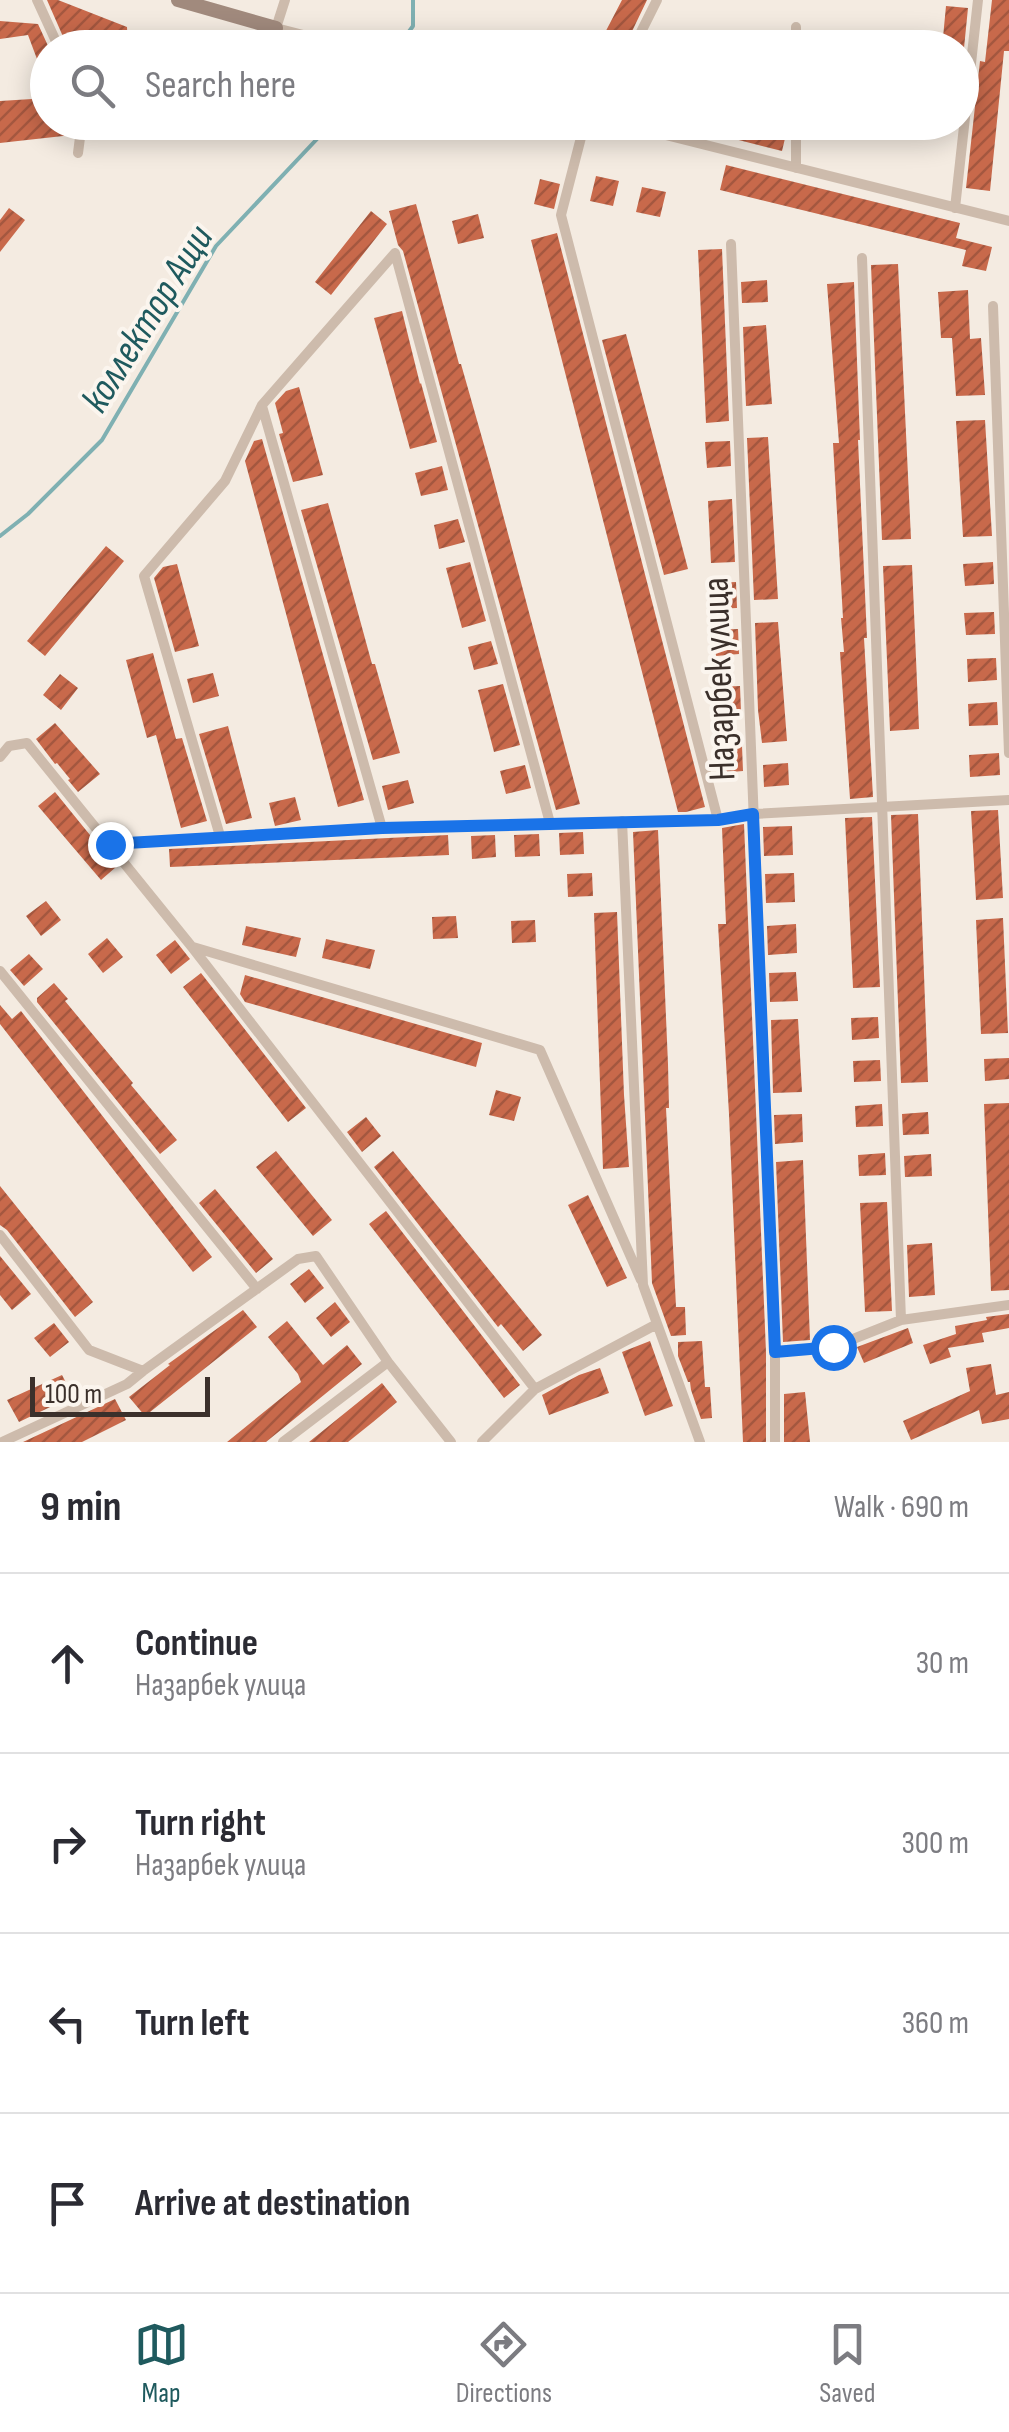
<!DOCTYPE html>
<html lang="en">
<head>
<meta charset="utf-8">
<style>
	:root { --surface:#fff; --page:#f2f2f3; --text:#2b2b33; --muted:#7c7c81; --line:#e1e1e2; --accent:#1f5a5e }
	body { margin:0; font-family:"Sofia Sans Condensed",sans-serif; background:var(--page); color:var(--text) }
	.scale { position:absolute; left:30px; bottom:25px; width:180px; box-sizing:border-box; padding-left:10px; border:5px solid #3b302b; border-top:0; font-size:28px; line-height:35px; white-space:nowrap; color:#3b302b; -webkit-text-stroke:8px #fbf5ee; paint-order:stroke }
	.stop { position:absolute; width:30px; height:30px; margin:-22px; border:8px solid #1a73e8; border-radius:50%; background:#fff }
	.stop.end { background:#1a73e8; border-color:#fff; box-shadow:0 2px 10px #0008 }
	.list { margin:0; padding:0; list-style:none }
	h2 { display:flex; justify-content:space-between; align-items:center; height:130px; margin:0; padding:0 40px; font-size:42px }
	h2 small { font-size:32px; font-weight:400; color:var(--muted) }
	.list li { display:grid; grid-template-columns:65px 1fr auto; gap:30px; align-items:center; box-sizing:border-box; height:180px; padding:0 40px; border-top:2px solid var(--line) }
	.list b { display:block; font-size:38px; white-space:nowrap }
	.list p { margin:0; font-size:32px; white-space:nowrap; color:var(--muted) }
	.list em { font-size:32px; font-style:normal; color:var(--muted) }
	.icon { flex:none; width:55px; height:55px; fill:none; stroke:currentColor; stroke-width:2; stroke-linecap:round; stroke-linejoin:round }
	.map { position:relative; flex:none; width:1009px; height:1442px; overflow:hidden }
	.search { position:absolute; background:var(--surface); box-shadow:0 5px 25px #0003; left:30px; right:30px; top:30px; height:110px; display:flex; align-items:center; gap:25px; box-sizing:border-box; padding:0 35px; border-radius:55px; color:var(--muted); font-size:38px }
	.sheet { height:850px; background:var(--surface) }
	nav { display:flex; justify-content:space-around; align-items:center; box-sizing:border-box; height:140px; border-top:2px solid var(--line); background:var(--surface); font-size:28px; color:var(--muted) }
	nav a { display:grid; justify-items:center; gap:5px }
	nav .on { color:var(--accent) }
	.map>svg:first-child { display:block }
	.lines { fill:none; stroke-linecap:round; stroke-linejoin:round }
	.stream { stroke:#7fb0b2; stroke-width:4 }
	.building { fill:url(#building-hatch) }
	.street { stroke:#cdbbac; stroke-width:10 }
	.secondary { stroke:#a18a7d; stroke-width:14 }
	.route { stroke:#1a73e8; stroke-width:12 }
	.labels { text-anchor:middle; stroke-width:8; stroke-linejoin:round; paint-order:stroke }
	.street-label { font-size:38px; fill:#3b302b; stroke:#fbf5ee }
	.water-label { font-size:40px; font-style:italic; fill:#1f5a5e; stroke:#fbf5ee }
</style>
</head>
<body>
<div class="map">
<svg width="1009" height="1442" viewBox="0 0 1009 1442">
	<defs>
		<pattern id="building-hatch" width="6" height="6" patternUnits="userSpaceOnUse" patternTransform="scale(2.5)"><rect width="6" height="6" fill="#c8694b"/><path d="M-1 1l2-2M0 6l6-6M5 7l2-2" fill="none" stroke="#a4573f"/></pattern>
	</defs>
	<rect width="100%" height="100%" fill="#f4ebe1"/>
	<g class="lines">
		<!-- stream -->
		<path class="stream" d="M 397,48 L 413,26 L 413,0
			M 0,536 L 28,514 L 102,440 L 216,246 L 333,122"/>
	</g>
	<!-- building -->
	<path class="building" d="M 47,0 L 58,0 L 127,27 L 128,48 L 68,48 Z
		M 622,0 L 647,0 L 624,48 L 597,48 Z
		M 992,0 L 1009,0 L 1009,51 L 1004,51 L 990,191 L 966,188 L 980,61 L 985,62 Z
		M 946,6 L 968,8 L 964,48 L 942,48 Z
		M 0,21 L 38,24 L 49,48 L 48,64 L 40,67 L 28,35 L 0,39 Z
		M 48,98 L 48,122 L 73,122 L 72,135 L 0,143 L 0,101 Z
		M 685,122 L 770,122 L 787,127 L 787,130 L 782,151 L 684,126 Z
		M 726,165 L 960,223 L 956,238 L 992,247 L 986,271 L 962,266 L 966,250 L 720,190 Z
		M 596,176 L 619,181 L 613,206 L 590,201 Z
		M 540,179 L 560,184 L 554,209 L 534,204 Z
		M 642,187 L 666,192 L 660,217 L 636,212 Z
		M 416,204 L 459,364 L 461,364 L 490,466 L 580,804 L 556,810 L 403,251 L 398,245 L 389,211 Z
		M 9,208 L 25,220 L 0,252 L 0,220 Z
		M 371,211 L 387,224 L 331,295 L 315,282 Z
		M 478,214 L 484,238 L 458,244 L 452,221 Z
		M 557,233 L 705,807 L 686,812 L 678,812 L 531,240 Z
		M 722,249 L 729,421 L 706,423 L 698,250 Z
		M 898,264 L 911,539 L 882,540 L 871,265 Z
		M 767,280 L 768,302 L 742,303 L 741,282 Z
		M 854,282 L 860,440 L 858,440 L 867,638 L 864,638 L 873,797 L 850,799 L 840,652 L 844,652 L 841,618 L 843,618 L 833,443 L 839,443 L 827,284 Z
		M 968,290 L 970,339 L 981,338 L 985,395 L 956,396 L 952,338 L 941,338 L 938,292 Z
		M 402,311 L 420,384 L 421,383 L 437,442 L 410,449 L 374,318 Z
		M 766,325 L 772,404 L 746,406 L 743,327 Z
		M 626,334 L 688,569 L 664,575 L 602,340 Z
		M 299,387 L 323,475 L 293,482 L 279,434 L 283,433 L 275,403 L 286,391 Z
		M 985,420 L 992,536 L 963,537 L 956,421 Z
		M 768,437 L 778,599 L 754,600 L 747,438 Z
		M 262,439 L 364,800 L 338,807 L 245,461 L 254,441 Z
		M 730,441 L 731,466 L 707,468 L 705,442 Z
		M 442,466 L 448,490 L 421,496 L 415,473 Z
		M 732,499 L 735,562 L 711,563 L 708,501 Z
		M 328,503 L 372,664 L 375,664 L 400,753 L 373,760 L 301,510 Z
		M 458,519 L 465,542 L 439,549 L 434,525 Z
		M 106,546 L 124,561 L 45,656 L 27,641 Z
		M 470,562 L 486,621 L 462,628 L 446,568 Z
		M 993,562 L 994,584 L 965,586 L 963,564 Z
		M 177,564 L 199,646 L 175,652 L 154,578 L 163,567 Z
		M 912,565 L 919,729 L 890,731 L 883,566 Z
		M 736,582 L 737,608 L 714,609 L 712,583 Z
		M 994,612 L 995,634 L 966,635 L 964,613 Z
		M 778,622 L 787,741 L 762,743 L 758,710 L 755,623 Z
		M 738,629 L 739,654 L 716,656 L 714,630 Z
		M 491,641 L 498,664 L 474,670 L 468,647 Z
		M 153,653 L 176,739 L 182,738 L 207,821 L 181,828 L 156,735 L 147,738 L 126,660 Z
		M 996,658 L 997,680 L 968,682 L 967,659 Z
		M 213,673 L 219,696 L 193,703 L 187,679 Z
		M 60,674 L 78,688 L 61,710 L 43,695 Z
		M 503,684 L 520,745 L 494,752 L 478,690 Z
		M 740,686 L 741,712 L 717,713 L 715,687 Z
		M 997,702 L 998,725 L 969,726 L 968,704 Z
		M 55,723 L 100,774 L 78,792 L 68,780 L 70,779 L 57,763 L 55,764 L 36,739 Z
		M 228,726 L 252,818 L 226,824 L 199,734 Z
		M 742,746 L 743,771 L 719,773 L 717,747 Z
		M 999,753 L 1000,775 L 970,777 L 969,755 Z
		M 788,763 L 789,785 L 764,787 L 763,765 Z
		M 525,765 L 531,788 L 506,794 L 500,771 Z
		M 408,780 L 414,803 L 388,810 L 382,786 Z
		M 55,792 L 116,867 L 101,880 L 38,806 Z
		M 295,797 L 301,820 L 275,826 L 269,803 Z
		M 998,810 L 1003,898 L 976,900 L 971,811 Z
		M 918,814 L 928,1082 L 901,1083 L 891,815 Z
		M 872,817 L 880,987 L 853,988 L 845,818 Z
		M 744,824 L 766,1352 L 766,1442 L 743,1442 L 729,1114 L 718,924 L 726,924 L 722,828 Z
		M 792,826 L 793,855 L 764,856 L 763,827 Z
		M 658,830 L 668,1064 L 669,1108 L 666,1108 L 676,1307 L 685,1307 L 686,1335 L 671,1336 L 652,1283 L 633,832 Z
		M 583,832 L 584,854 L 560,855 L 559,833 Z
		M 539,834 L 540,856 L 515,857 L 514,835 Z
		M 448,835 L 449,855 L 170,867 L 169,849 Z
		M 495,835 L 496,857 L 472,859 L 471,836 Z
		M 592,873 L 593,896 L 568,897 L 567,874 Z
		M 794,873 L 795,902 L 766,903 L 765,874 Z
		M 46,901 L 61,920 L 41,936 L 26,916 Z
		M 617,912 L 624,1095 L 629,1167 L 603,1169 L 594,913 Z
		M 456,916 L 458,938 L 433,939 L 432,917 Z
		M 1003,918 L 1008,1033 L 981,1034 L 976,920 Z
		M 535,920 L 536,942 L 512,943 L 511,921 Z
		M 796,924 L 797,953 L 768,955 L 767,926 Z
		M 246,926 L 301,938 L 296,957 L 242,945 Z
		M 107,938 L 123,957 L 103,973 L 88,954 Z
		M 326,939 L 375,950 L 370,969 L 322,958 Z
		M 175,940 L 190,959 L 171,974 L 156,955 Z
		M 29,954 L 43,969 L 24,986 L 10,970 Z
		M 796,972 L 798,1001 L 770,1002 L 769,973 Z
		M 201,973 L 306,1108 L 288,1122 L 183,987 Z
		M 245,975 L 482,1043 L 476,1067 L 245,1002 L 240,994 Z
		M 54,983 L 68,999 L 65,1001 L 133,1083 L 131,1085 L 177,1140 L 160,1154 L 37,1002 L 37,998 Z
		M 0,1005 L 12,1019 L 21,1011 L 212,1257 L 193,1272 L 0,1024 Z
		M 878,1017 L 879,1038 L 852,1040 L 851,1018 Z
		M 798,1019 L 802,1092 L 773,1093 L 771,1020 Z
		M 1009,1058 L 1009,1079 L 985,1081 L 984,1059 Z
		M 880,1060 L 881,1081 L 854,1082 L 853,1061 Z
		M 496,1090 L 521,1097 L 514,1121 L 489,1115 Z
		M 1009,1103 L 1009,1290 L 991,1291 L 984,1104 Z
		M 882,1104 L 883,1126 L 856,1127 L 855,1106 Z
		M 928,1112 L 929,1134 L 903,1135 L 902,1114 Z
		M 802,1114 L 803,1142 L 775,1144 L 774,1115 Z
		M 366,1117 L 381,1136 L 362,1152 L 347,1132 Z
		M 276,1151 L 332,1220 L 313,1236 L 256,1167 Z
		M 393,1151 L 542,1335 L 523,1351 L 501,1324 L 498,1327 L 374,1167 Z
		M 885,1153 L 886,1175 L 859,1176 L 858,1155 Z
		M 931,1154 L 932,1176 L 905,1177 L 904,1156 Z
		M 803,1160 L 810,1340 L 783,1342 L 776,1162 Z
		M 0,1186 L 93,1302 L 75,1317 L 7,1230 L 0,1225 Z
		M 215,1189 L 273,1259 L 256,1273 L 199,1203 Z
		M 588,1195 L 627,1278 L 607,1287 L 568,1205 Z
		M 887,1202 L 892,1311 L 865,1312 L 860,1203 Z
		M 386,1211 L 520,1385 L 504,1398 L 369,1224 Z
		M 932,1243 L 935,1295 L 909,1297 L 907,1245 Z
		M 0,1256 L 31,1294 L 12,1310 L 0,1295 Z
		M 309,1269 L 324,1288 L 305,1303 L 290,1284 Z
		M 335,1302 L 350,1322 L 331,1337 L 316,1318 Z
		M 243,1310 L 257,1327 L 145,1416 L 129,1397 L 170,1365 L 168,1364 Z
		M 1009,1314 L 1009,1328 L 982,1333 L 984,1342 L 948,1348 L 951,1357 L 930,1364 L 923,1345 L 956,1334 L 955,1326 L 987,1320 L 986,1317 Z
		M 287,1321 L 323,1365 L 347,1345 L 362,1364 L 266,1442 L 227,1442 L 301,1382 L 298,1374 L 268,1337 Z
		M 54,1323 L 69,1342 L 50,1357 L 34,1338 Z
		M 908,1328 L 913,1343 L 864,1363 L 857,1347 Z
		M 650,1341 L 673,1406 L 645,1416 L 622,1352 Z
		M 702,1341 L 705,1387 L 710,1387 L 712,1418 L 701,1419 L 691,1390 L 690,1382 L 688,1382 L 678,1356 L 678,1342 Z
		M 991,1364 L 996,1395 L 1009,1392 L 1009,1419 L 982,1424 L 979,1410 L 911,1440 L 903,1421 L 970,1391 L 966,1368 Z
		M 600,1368 L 609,1393 L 549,1415 L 542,1395 L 579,1375 Z
		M 62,1375 L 73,1396 L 19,1422 L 7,1400 Z
		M 382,1383 L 397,1402 L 373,1422 L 348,1442 L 309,1442 Z
		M 805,1392 L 810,1442 L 784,1442 L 784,1394 Z
		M 115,1399 L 126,1420 L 82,1442 L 23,1442 Z"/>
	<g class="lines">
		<!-- street -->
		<path class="street" d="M 37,0 L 59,48
			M 285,0 L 276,28 L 354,48
			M 796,27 L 796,48
			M 633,48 L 657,0
			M 585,122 L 561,215 L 718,820
			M 614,122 L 1009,221
			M 796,122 L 796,168
			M 78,153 L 82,122
			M 955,208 L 978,0
			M 731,244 L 775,1352
			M 395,253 L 550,823
			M 862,258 L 901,1320
			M 993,306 L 1009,753
			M 262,406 L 382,828
			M 0,757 L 9,746 L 27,743 L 192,947 L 535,1389
			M 622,821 L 643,1285 L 700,1442
			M 220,836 L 144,576 L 225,481 L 262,405 L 395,253
			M 109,844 L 382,828 L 718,820 L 753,814 L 1009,800
			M 193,947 L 540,1050 L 641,1280
			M 0,971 L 257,1289
			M 0,1235 L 89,1350 L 143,1371 L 298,1259 L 316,1256 L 388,1362 L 451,1442
			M 2,1442 L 127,1384 L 143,1371
			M 283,1442 L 388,1362
			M 482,1442 L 535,1389 L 657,1324
			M 775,1442 L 775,1352 L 833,1347 L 901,1320 L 1009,1305"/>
		<!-- secondary -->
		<path class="secondary" d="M 178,0 L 276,28"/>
	</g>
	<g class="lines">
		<!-- route -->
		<path class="route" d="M 110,844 L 382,828 L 718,820 L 753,814 L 775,1352 L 833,1347"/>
	</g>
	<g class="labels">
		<!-- street labels -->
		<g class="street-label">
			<text transform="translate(718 679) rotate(-92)" y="13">Назарбек улица</text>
		</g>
		<!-- water labels -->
		<g class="water-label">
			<text transform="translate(146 318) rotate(-58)" y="14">коллектор Ащи</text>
		</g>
	</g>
</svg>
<div class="scale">100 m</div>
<div class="stop" style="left:833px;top:1347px"></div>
<div class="stop end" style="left:110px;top:844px"></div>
<div class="search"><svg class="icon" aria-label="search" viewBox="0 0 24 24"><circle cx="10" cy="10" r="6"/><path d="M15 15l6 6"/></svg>Search here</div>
</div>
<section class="sheet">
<h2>9 min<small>Walk · 690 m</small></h2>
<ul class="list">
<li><svg class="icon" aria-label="ahead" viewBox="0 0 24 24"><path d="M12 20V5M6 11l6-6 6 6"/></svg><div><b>Continue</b><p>Назарбек улица</p></div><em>30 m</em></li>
<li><svg class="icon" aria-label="right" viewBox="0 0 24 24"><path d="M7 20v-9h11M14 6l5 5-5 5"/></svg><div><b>Turn right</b><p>Назарбек улица</p></div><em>300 m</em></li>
<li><svg class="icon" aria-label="left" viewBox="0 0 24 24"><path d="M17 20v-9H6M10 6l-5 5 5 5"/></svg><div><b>Turn left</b></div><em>360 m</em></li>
<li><svg class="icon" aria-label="arrive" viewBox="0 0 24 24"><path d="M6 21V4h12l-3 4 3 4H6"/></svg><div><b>Arrive at destination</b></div></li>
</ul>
</section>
<nav>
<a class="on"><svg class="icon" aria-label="map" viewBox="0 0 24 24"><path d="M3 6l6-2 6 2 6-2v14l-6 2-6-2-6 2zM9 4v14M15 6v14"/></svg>Map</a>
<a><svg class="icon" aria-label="directions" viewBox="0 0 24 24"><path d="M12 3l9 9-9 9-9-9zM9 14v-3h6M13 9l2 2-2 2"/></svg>Directions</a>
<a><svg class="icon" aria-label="saved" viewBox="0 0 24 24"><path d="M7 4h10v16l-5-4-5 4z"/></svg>Saved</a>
</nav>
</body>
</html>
